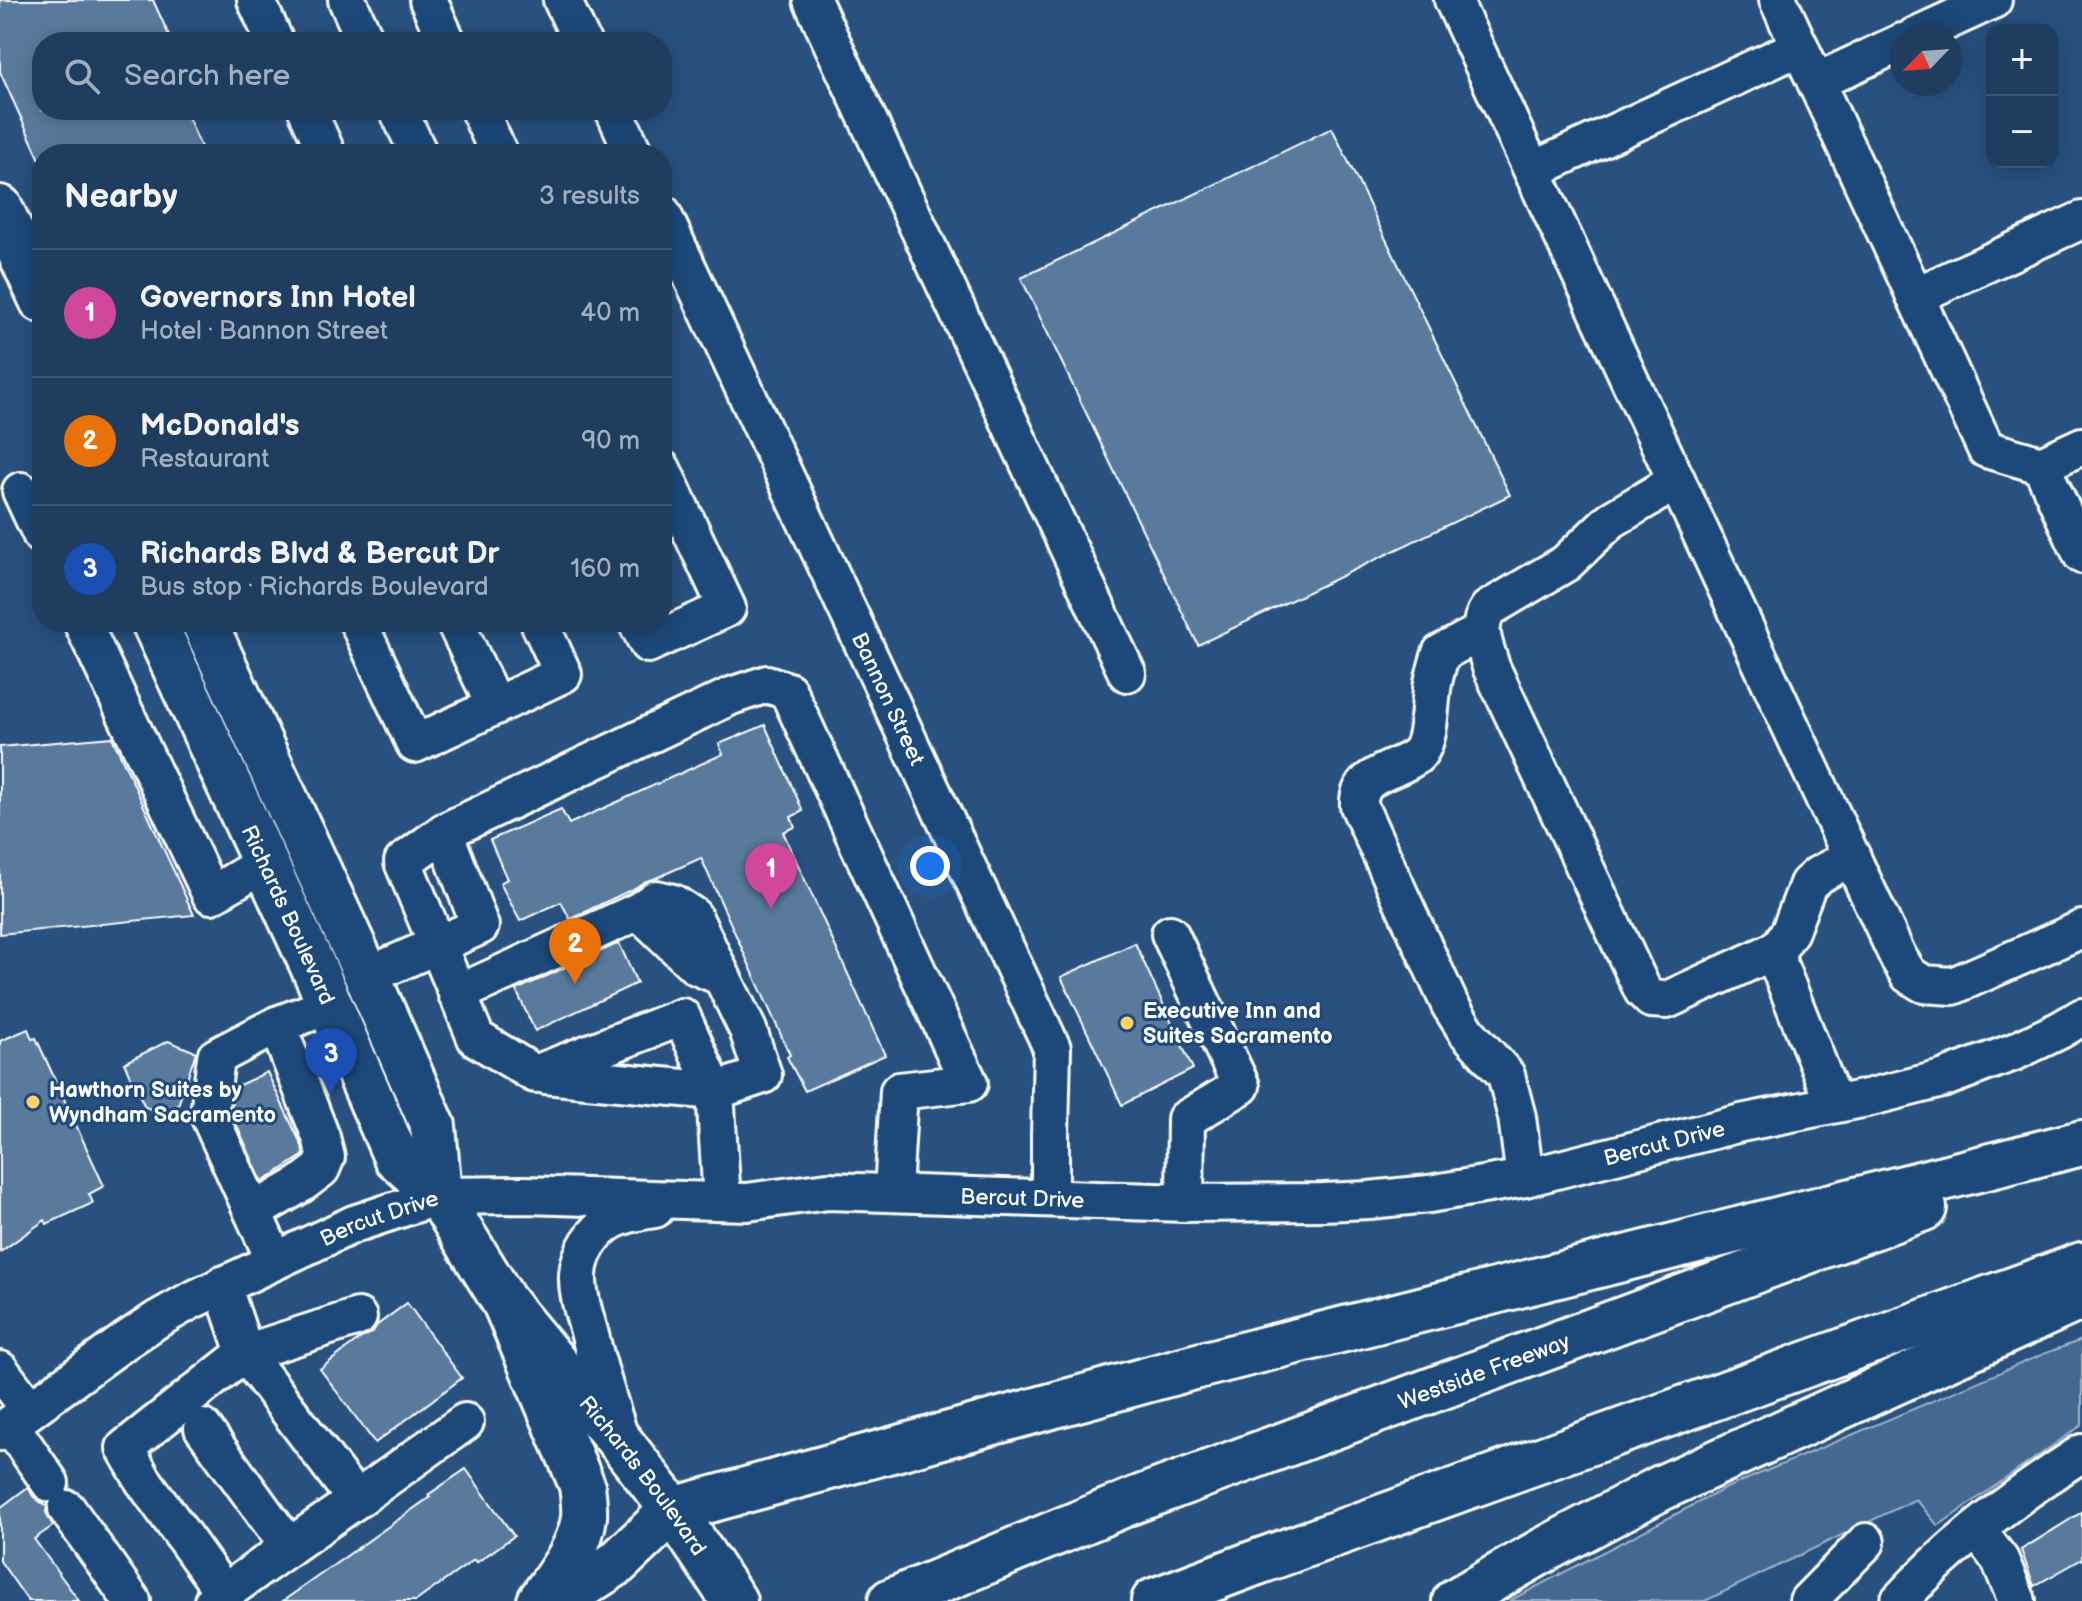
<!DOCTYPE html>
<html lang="en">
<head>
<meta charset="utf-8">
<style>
	:root { --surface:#1e3d5f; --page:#2b4868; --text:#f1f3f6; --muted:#a1aebd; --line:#3c5674; --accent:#8abfa5 }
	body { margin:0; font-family:"Balsamiq Sans",sans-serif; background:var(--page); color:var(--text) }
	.controls { position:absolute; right:24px; top:24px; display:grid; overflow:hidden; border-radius:16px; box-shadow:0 4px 20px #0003 }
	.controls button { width:72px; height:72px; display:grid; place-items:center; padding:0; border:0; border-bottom:2px solid var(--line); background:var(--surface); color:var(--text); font:40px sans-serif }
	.compass { position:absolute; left:1890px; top:24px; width:72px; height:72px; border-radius:50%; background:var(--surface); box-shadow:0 4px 20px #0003; rotate:245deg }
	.you { position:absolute; left:930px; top:866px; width:28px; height:28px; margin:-20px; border:6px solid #fff; border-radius:50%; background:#1a73e8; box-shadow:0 0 0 12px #1a73e833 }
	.badge { display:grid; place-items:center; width:52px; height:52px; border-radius:50%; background:var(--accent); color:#fff; font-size:26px; font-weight:700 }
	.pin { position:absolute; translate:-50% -66px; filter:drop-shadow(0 2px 4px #0008) }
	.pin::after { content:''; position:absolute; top:42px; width:28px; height:24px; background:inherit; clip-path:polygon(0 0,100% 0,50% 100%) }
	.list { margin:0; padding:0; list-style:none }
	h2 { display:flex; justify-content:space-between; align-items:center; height:104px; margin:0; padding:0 32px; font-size:34px }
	h2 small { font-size:26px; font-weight:400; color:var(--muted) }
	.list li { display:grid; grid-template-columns:52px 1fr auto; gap:24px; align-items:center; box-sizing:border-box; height:128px; padding:0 32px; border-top:2px solid var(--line) }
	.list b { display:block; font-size:30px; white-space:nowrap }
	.list p { margin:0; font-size:26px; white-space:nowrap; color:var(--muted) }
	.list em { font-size:26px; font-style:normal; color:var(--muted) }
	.icon { flex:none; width:44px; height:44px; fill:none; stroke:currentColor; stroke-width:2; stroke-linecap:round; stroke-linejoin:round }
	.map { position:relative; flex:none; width:2082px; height:1601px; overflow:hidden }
	.search { position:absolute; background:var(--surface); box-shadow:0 4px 20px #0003; left:32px; top:32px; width:640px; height:88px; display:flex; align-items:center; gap:20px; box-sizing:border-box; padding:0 28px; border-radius:32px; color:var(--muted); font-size:30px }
	.panel { position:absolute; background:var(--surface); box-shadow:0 4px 20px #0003; left:32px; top:144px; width:640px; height:488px; border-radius:32px }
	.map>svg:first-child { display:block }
	.green { fill:#446890; stroke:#a2b4c8; stroke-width:2 }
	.building { fill:#5a7a9d; stroke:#fff; stroke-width:2 }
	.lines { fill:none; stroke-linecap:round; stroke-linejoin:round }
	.minor-casing { stroke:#fff; stroke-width:42 }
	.major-casing { stroke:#fff; stroke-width:50 }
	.highway-casing { stroke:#fff; stroke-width:50 }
	.minor { stroke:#1f4a7a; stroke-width:36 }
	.major { stroke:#1f4a7a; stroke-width:44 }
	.highway { stroke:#1f4a7a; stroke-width:44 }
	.poi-dot { fill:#ffd166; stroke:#1f4a7a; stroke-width:3 }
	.labels { text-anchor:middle; stroke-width:6; stroke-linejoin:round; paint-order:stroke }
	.street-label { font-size:22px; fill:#fff; stroke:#1f4a7a }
	.poi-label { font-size:22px; font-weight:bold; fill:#fff; stroke:#1f4a7a; text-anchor:start }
</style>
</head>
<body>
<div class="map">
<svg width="2082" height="1601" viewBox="0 0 2082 1601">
	<rect width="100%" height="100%" fill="#28517f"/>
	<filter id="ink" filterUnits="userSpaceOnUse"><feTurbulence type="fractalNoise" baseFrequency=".0125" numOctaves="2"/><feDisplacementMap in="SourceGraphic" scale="16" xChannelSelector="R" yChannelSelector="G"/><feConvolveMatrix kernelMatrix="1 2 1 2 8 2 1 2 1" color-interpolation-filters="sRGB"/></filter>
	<g filter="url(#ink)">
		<!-- green -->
		<path class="green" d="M 2082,1340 L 2082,1425 L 1938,1526 L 1916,1499 L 1705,1601 L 1509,1601 L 1726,1488 L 2046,1353 Z"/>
		<!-- building -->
		<path class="building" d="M 0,0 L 153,0 L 172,42 L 42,42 L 42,110 L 185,110 L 204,154 L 42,154 L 42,164 L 0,72 Z
			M 1332,128 L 1510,495 L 1198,645 L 1021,278 Z
			M 765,725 L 803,811 L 791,817 L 795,827 L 783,832 L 885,1055 L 805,1091 L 787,1057 L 790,1055 L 701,858 L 656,878 L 644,882 L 635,888 L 570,919 L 561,902 L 520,921 L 500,883 L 507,879 L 490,840 L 561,809 L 569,824 L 723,754 L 719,744 Z
			M 112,737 L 194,915 L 0,934 L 0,747 Z
			M 619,943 L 637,983 L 535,1031 L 516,990 Z
			M 1135,943 L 1193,1069 L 1122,1105 L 1061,977 Z
			M 28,1029 L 32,1039 L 36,1038 L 104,1186 L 89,1194 L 93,1203 L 47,1224 L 45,1220 L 0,1252 L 0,1041 Z
			M 168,1041 L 196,1052 L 174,1117 L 145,1107 L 124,1063 Z
			M 267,1072 L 302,1146 L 304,1155 L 262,1182 L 231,1112 L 233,1088 Z
			M 407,1303 L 462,1378 L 375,1443 L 320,1369 L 361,1338 L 373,1332 L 376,1326 Z
			M 466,1469 L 514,1536 L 476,1563 L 474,1560 L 416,1601 L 283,1601 L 430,1497 L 428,1495 Z
			M 28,1487 L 33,1496 L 47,1507 L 46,1512 L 53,1526 L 34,1539 L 79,1601 L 28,1601 L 0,1561 L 0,1508 Z
			M 2082,1512 L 2082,1559 L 2034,1586 L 2021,1550 Z"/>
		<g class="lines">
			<defs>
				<g id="minor">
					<path d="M 256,0 L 275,42"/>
					<path d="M 347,0 L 366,42"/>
					<path d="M 428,0 L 447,42"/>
					<path d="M 562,0 L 582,42"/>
					<path d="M 812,0 L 1127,673"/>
					<path d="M 1453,0 L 1898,957 L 1909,975 L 1924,984 L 1953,986 L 2082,929"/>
					<path d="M 1778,0 L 1986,449 L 2041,465 L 2082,555"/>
					<path d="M 1915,36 L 1993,0"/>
					<path d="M 1816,82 L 1902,42"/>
					<path d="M 307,110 L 327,154"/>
					<path d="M 398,110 L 419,154"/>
					<path d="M 479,110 L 499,154"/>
					<path d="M 614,110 L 634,154"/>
					<path d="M 1533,170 L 1800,47"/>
					<path id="s1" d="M 662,213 L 1052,1048 L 1050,1135 L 1050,1197"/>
					<path d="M 1915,296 L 2082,220"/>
					<path d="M 2041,465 L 2082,446"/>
					<path d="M 1677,481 L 1611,520 L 1566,563 L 1488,609 C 1475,629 1485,645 1491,667 L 1643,991 L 1651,999 L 1667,1000 L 1778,949 L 1790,931 L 1808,884 L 1818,875 L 1852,857"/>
					<path d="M 21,491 L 42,536"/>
					<path d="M 82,622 L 211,895 L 265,863"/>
					<path d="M 358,622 L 415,744 L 563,674 L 539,622"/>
					<path d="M 455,622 L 495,706"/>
					<path d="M 637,622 L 648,644 L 727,608 L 662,469"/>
					<path d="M 1481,632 L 1441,653 C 1438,663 1435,673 1433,683 C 1429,702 1431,744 1416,756 C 1394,773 1357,772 1359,806 L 1450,1005 L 1467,1032 L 1506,1075 L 1517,1117 L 1525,1178"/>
					<path d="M 639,911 L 656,899 L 673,903 L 693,916 L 722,977"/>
					<path d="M 1170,934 L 1241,1086 L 1186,1119 L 1185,1203"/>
					<path d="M 1773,951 L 1834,1104"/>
					<path d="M 367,976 L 480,926 L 444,832"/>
					<path d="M 457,994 L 639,911 L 696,966 L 722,977 L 748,1030 L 763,1075 L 715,1091 L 545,1075"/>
					<path d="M 722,1201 L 715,1091 L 682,1017 L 535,1074 L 476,1038 L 403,862 L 444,832 L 731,696 L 767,684 L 788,691 L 969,1083 L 899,1091 L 893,1192"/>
					<path d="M 253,1212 L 301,1184 L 321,1169 L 326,1157 L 321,1137 L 277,1025"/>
					<path d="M 275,1261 L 209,1115 L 216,1057 L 277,1025 L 330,1005"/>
					<path d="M 222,1285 L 245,1353 L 125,1448 L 143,1480 L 224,1593"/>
					<path d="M 0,1370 L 30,1410"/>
					<path d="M 10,1425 L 50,1483"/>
					<path d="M 203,1428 L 289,1547 L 356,1500 L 245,1353 L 358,1317"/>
					<path id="s2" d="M 0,1432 L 125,1341 L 158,1319 L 190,1301 L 354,1224 L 439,1196 L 525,1195 L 747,1202 L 828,1191 L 1185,1203 L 1323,1202 L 1369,1200 L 1429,1194 L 1525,1178 L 1741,1123 L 1867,1098 L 1942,1079 L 2014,1052 L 2060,1030 L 2082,1017"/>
					<path d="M 619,1435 C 609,1402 598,1369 590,1335 C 585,1316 577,1295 578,1275 C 579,1253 594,1230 613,1220 C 625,1214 641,1211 655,1209"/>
					<path d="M 356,1500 L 465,1422"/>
					<path d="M 67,1509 L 132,1601"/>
					<path d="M 1977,1530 L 2000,1560 L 2017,1601"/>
					<path d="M 213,1601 L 289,1547"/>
					<path d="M 1808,1601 L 1866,1542"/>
					<path d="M 1899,1601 C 1951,1544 2017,1495 2082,1453"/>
				</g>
				<g id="major">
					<path d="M 0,208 L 42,300"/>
					<path id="s3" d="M 154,622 L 317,975 L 396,1157 L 439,1196 L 505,1303 L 622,1444 L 673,1510 L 734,1601"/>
					<path d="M 204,622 L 367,976 L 433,1126 L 439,1196"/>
				</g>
				<g id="highway">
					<path d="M 505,1303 L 582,1485 C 583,1495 585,1507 584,1517 C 580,1549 558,1575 540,1601"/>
					<path d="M 558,1601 L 617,1563 L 673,1510 L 1190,1368 L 2082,1143"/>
					<path id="s4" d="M 891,1601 L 1135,1500 L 1924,1208"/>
					<path d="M 1154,1601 L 1252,1564 L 2082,1265"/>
					<path d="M 1455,1601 L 1544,1550 L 1661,1488 L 2082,1297"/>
				</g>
			</defs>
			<!-- minor casing -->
			<use href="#minor" class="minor-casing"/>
			<!-- major casing -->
			<use href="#major" class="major-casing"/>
			<!-- highway casing -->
			<use href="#highway" class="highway-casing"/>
			<!-- minor -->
			<use href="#minor" class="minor"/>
			<!-- major -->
			<use href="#major" class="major"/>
			<!-- highway -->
			<use href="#highway" class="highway"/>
		</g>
	</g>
	<!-- markers -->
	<g class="poi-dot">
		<circle cx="1127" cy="1023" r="8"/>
		<circle cx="33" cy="1102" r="8"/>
	</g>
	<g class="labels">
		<!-- street labels -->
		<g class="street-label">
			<text dy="8" stroke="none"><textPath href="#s1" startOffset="536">Bannon Street</textPath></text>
			<text dy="8" stroke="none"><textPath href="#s3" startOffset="322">Richards Boulevard</textPath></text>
			<text dy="8" stroke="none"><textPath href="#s2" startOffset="1734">Bercut Drive</textPath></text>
			<text dy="8" stroke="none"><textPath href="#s2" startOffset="1086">Bercut Drive</textPath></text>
			<text dy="8" stroke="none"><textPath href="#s2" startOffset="438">Bercut Drive</textPath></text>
			<text dy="8" stroke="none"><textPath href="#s4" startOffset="636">Westside Freeway</textPath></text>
			<text dy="8" stroke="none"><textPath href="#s3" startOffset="992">Richards Boulevard</textPath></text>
		</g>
		<!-- poi labels -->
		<g class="poi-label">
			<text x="1143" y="1018">Executive Inn and<tspan x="1143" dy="25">Suites Sacramento</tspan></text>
			<text x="49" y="1097">Hawthorn Suites by<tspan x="49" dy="25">Wyndham Sacramento</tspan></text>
		</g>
	</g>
</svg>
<div class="controls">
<button>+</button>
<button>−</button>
</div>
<svg class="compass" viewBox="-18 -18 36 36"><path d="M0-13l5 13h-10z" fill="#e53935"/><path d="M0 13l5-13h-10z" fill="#a1aebd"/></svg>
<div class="you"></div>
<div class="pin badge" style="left:771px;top:909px;background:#d1479c">1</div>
<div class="pin badge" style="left:575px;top:984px;background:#e8710a">2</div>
<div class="pin badge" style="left:331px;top:1094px;background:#1a4fb4">3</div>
<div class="search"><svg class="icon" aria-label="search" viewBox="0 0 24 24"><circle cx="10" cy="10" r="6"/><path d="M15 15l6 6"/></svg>Search here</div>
<section class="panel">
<h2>Nearby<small>3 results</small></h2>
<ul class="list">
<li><span class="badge" style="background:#d1479c">1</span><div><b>Governors Inn Hotel</b><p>Hotel · Bannon Street</p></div><em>40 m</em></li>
<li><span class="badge" style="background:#e8710a">2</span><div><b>McDonald's</b><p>Restaurant</p></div><em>90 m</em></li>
<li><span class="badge" style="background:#1a4fb4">3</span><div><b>Richards Blvd &amp; Bercut Dr</b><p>Bus stop · Richards Boulevard</p></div><em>160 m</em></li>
</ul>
</section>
</div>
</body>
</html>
